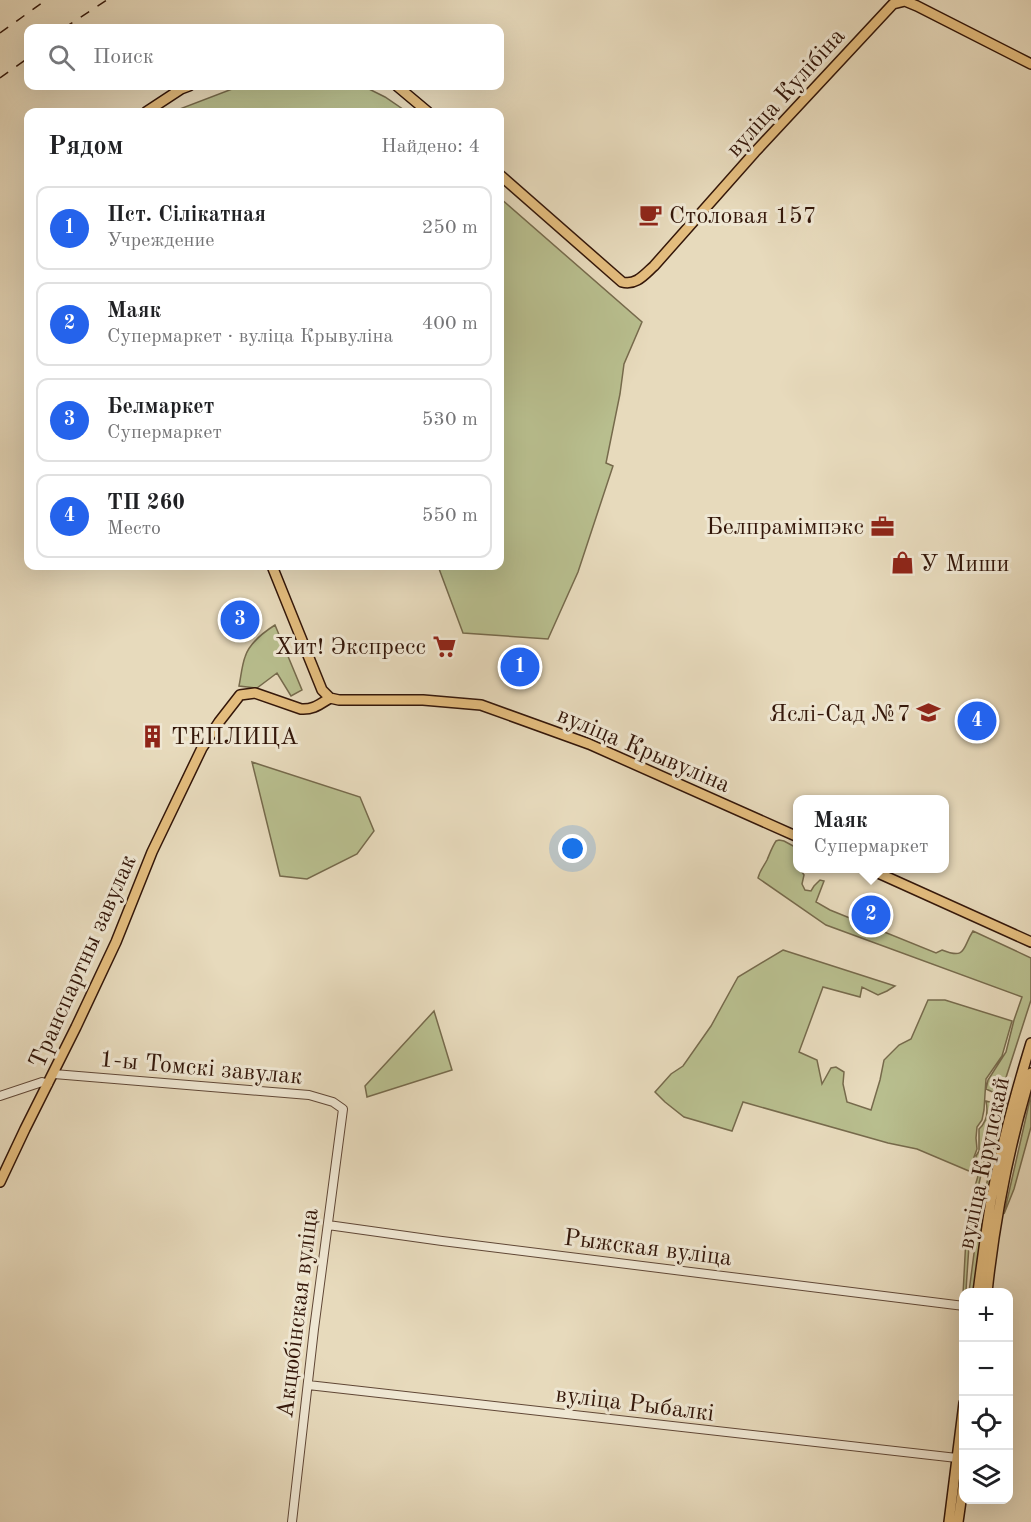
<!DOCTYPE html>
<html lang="ru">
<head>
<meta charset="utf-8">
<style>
	:root { --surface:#fff; --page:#f2f2f2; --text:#202124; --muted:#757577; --line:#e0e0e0; --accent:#2563eb }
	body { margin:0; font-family:"Old Standard TT",serif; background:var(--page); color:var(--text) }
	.controls { position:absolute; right:18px; bottom:18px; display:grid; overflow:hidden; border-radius:12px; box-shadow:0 6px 24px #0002 }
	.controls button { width:54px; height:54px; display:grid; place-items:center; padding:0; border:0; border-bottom:2px solid var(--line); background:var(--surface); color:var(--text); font:30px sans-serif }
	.you { position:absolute; left:573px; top:849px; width:21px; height:21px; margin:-15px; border:4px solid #fff; border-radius:50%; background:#1a73e8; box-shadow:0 0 0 9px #1a73e833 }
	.badge { display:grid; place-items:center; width:39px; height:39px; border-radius:50%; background:var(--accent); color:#fff; font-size:20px; font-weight:700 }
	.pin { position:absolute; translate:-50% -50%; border:3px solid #fff; box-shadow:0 2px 6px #0006 }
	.popup { position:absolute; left:793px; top:795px; width:156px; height:78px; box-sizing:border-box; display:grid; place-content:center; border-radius:12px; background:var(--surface); filter:drop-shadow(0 2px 4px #0005); font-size:20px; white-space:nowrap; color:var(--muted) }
	.popup b { font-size:22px; color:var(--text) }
	.popup::after { content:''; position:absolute; left:50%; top:100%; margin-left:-12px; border:12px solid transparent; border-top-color:var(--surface) }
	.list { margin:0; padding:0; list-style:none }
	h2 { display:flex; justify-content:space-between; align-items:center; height:78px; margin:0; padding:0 24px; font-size:26px }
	h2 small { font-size:20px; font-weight:400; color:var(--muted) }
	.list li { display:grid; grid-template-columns:39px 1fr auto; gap:18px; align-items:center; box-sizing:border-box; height:84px; margin:0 12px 12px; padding:0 12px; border:2px solid var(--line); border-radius:12px }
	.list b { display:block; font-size:22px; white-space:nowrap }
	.list p { margin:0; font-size:20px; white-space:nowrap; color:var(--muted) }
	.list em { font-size:20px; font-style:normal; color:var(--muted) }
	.icon { flex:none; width:33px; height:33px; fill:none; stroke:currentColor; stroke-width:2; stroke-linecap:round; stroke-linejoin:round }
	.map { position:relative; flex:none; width:1031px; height:1522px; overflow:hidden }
	.search { position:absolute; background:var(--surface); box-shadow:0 6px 24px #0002; left:24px; top:24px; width:480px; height:66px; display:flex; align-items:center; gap:15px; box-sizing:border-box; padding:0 21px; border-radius:12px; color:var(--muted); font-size:22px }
	.panel { position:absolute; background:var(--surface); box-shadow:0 6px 24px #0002; left:24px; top:108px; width:480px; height:462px; border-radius:12px }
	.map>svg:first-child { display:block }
	.green { fill:#b8be8e; stroke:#766a4c; stroke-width:1.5 }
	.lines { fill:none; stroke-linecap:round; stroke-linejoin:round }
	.minor-casing { stroke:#604736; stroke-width:10 }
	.major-casing { stroke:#331609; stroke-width:12 }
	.minor { stroke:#efe7d3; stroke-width:8 }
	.major { stroke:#e4bd7e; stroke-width:9 }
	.rail { stroke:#331609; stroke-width:1.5; stroke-dasharray:10 10; stroke-linecap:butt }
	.labels { text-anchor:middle; stroke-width:6; stroke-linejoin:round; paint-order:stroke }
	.street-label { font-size:24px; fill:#331609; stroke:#efe7d3 }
	.poi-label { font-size:24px; fill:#331609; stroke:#efe7d3; text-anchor:start }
</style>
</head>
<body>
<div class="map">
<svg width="1031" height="1522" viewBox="0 0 1031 1522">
	<rect width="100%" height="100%" fill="#e7dabc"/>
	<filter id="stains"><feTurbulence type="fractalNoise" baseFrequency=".00333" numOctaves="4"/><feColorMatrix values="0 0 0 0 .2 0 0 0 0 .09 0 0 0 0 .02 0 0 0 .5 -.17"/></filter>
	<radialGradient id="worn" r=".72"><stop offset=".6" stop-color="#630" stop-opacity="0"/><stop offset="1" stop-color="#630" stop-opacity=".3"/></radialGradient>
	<!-- green -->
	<path class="green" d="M 240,86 L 363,86 L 385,97 L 407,112 L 176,112 L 177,110 Z
		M 500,198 L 642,322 L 624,364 L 620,394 L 606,463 L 613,466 L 578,572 L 548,639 L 463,633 L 438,566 L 500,566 Z
		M 275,625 L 302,690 L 291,696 L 277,673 L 257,688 L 239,686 C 241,676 242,665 245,657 C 249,644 264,632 275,625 Z
		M 252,762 L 360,797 L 374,831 L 357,854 L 307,879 L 280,876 Z
		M 779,840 L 784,841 L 797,848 L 798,868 L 800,869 L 804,875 L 802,884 L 805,890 L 811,891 L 814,886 L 820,880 L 824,881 L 816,902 L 830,910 L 936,953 L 942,950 C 967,960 962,948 973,931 L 1031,958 L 1031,1000 L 1001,1093 L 997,1094 L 986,1089 L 988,1080 L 1006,1052 L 1014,1020 L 1022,997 L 826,925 L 758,878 C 760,870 764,866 767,860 C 770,853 772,847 776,841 Z
		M 783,950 L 895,986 L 887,991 L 878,995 L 862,987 L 860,997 L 823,987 L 799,1052 L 817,1060 L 822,1084 L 831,1068 L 836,1067 L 844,1072 L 843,1084 L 847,1102 L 871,1110 L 880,1080 L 884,1060 L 899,1045 L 911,1039 L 928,1000 L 945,1000 L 1012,1021 L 1002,1056 L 986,1079 L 984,1110 L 982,1120 L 977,1127 L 976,1138 L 977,1149 L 974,1157 L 976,1174 L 917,1149 L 888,1143 L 743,1102 L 732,1131 L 684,1117 L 665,1102 L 655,1092 L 671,1074 L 683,1066 L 711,1026 L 738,977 Z
		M 434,1011 L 452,1070 L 367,1097 L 365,1086 Z
		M 1031,1095 L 1031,1127 L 1014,1189 L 1004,1214 Z
		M 986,1101 L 997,1104 L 978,1188 L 969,1245 L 966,1290 L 966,1292 L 964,1292 L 963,1296 L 963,1294 L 966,1238 L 972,1205 L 975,1198 L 975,1186 L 978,1176 L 976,1156 L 979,1151 L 979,1129 C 987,1122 988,1111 986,1101 Z
		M 1003,1101 L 1007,1104 L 1008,1108 L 992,1176 L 974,1292 L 969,1292 L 976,1238 Z"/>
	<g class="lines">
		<defs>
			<path id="minor" d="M 54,1074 L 309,1095 L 333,1102 L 343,1109 L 314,1329 L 292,1522
				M 0,1096 L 42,1082 L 48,1084
				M 328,1225 L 442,1241 L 964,1306
				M 308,1385 L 957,1458"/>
			<path id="major" d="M 397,86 L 428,112
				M 146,112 L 181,89 L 189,86
				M 500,175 L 622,282 C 636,286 645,274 654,266 L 755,152 L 893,4 L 905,1 L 917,6 L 1031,64
				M 272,566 L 322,690 L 330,698 L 339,700 L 423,700 L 481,705 L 589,744 L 798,837
				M 867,868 L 1031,942
				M 0,1182 L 25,1129 L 76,1027 L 116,942 L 152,852 L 202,748 L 219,722 L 240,695 L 255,693 L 301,709 C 313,710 320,704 330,698
				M 978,1292 C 982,1262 986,1231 991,1201 C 1001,1147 1015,1095 1031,1043
				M 987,1292 C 995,1218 1009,1145 1031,1073
				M 949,1522 L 964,1403
				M 958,1522 L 964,1480"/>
		</defs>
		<!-- minor casing -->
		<use href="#minor" class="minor-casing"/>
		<!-- major casing -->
		<use href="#major" class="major-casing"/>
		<!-- minor -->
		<use href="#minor" class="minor"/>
		<!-- major -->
		<use href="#major" class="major"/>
		<!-- rail -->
		<path class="rail" d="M 64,28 L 107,0
			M 0,33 L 46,0
			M 0,78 L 28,58"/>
	</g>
	<!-- icons -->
	<defs>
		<symbol id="cafe-bare" viewBox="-9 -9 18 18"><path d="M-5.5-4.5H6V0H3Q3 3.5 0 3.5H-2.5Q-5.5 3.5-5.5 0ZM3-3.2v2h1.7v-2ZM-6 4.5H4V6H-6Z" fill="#8f2418" stroke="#efe7d3" stroke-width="2.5" paint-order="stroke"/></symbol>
		<symbol id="office-bare" viewBox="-9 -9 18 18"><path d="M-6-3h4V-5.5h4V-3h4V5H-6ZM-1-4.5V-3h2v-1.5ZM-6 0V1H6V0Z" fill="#8f2418" stroke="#efe7d3" stroke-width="2.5" paint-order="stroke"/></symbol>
		<symbol id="shop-bare" viewBox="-9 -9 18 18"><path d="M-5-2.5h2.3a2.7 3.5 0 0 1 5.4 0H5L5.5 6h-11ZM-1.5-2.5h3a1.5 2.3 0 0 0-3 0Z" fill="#8f2418" stroke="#efe7d3" stroke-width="2.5" paint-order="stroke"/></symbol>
		<symbol id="supermarket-bare" viewBox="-9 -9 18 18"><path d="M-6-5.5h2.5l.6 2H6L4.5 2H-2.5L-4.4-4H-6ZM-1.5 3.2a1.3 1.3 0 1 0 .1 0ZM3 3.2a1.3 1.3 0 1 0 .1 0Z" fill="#8f2418" stroke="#efe7d3" stroke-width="2.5" paint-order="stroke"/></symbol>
		<symbol id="school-bare" viewBox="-9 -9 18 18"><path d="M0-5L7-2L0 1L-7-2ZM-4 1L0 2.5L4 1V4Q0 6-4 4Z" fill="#8f2418" stroke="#efe7d3" stroke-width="2.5" paint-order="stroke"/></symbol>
		<symbol id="building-bare" viewBox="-9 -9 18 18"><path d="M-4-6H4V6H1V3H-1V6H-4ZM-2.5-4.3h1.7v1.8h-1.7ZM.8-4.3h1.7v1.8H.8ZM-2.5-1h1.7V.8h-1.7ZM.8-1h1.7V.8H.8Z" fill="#8f2418" stroke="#efe7d3" stroke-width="2.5" paint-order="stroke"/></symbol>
	</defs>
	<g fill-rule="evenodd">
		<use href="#cafe-bare" x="634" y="198" width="33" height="33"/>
		<use href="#office-bare" x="866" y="510" width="33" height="33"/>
		<use href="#shop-bare" x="886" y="546" width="33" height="33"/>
		<use href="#supermarket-bare" x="428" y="630" width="33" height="33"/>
		<use href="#school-bare" x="912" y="696" width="33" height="33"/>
		<use href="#building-bare" x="136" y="720" width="33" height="33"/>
	</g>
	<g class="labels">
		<!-- street labels -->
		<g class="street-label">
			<text transform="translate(785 92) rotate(-48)" y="8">вуліца Кулібіна</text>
			<text transform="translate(644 749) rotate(23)" y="8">вуліца Крывуліна</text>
			<text transform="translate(82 961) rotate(-66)" y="8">Транспартны завулак</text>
			<text transform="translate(201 1067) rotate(5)" y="8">1-ы Томскі завулак</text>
			<text transform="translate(983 1163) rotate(-78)" y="8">вуліца Крупскай</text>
			<text transform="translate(648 1247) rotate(7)" y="8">Рыжская вуліца</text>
			<text transform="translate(297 1313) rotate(-83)" y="8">Акцюбінская вуліца</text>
			<text transform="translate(635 1403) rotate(7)" y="8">вуліца Рыбалкі</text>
		</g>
		<!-- poi labels -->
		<g class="poi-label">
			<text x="669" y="223">Столовая 157</text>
			<text x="864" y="534" text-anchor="end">Белпрамімпэкс</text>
			<text x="920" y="571">У Миши</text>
			<text x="426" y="654" text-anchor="end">Хит! Экспресс</text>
			<text x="911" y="721" text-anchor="end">Яслі-Сад №7</text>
			<text x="171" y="744">ТЕПЛИЦА</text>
		</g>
	</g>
	<rect width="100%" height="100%" filter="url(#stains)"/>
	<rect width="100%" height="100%" fill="url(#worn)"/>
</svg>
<div class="controls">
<button>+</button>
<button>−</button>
<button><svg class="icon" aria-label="locate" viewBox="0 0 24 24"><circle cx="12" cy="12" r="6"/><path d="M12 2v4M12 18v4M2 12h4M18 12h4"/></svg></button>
<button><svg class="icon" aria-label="layers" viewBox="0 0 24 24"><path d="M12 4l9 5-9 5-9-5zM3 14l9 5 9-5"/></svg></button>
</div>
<div class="you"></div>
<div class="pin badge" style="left:520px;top:667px">1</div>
<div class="pin badge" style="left:871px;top:915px">2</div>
<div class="popup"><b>Маяк</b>Супермаркет</div>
<div class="pin badge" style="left:240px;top:620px">3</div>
<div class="pin badge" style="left:977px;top:721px">4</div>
<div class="search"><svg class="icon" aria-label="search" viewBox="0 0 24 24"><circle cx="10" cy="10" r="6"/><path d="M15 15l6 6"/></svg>Поиск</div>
<section class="panel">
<h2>Рядом<small>Найдено: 4</small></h2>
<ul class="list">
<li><span class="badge">1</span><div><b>Пст. Сілікатная</b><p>Учреждение</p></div><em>250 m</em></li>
<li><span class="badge">2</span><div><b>Маяк</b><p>Супермаркет · вуліца Крывуліна</p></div><em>400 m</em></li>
<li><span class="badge">3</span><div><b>Белмаркет</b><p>Супермаркет</p></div><em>530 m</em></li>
<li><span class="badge">4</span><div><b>ТП 260</b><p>Место</p></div><em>550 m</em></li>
</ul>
</section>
</div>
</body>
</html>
